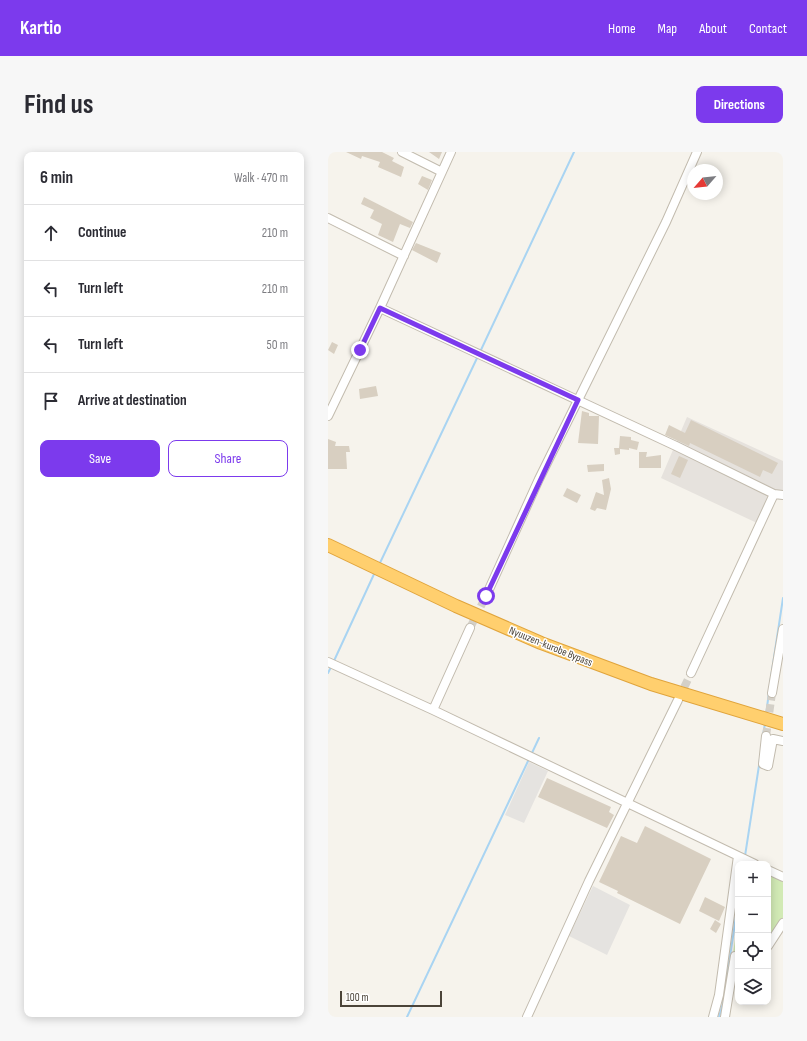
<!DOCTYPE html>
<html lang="en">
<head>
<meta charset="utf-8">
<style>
	:root { --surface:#fff; --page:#f7f7f7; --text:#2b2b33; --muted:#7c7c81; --line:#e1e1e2; --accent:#7c3aed }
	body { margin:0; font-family:"Sofia Sans Condensed",sans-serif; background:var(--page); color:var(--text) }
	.controls { position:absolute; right:12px; bottom:12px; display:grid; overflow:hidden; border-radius:8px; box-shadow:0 2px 10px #0003 }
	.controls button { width:36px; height:36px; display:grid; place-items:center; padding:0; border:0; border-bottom:1px solid var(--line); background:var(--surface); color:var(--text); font:20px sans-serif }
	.compass { position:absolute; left:359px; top:12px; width:36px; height:36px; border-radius:50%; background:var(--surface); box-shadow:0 2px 10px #0003; rotate:242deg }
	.scale { position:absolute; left:12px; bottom:10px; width:102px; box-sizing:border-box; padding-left:4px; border:2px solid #4b4439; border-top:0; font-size:11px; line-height:14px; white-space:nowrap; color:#4b4439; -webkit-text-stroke:3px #fff; paint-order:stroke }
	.stop { position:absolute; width:12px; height:12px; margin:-9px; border:3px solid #7c3aed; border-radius:50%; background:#fff }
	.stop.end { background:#7c3aed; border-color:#fff; box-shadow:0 1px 4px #0008 }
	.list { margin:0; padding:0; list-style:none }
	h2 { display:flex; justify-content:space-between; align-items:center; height:52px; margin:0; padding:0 16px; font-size:17px }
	h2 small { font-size:13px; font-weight:400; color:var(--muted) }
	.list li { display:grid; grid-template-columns:26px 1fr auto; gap:12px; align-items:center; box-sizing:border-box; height:56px; padding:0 16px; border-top:1px solid var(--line) }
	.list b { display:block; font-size:15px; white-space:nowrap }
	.list em { font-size:13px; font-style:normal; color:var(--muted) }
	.actions { display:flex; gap:8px; padding:12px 16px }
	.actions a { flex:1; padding:9px 0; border:1px solid var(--accent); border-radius:8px; text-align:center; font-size:14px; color:var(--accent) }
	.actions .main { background:var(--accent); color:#fff }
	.icon { flex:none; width:22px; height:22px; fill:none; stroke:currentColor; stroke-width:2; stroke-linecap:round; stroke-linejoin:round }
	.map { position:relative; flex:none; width:455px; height:865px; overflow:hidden; border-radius:8px }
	header { display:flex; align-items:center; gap:24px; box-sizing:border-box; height:56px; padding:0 20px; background:var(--accent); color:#fff }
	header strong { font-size:19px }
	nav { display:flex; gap:22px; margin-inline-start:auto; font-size:14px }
	.intro { display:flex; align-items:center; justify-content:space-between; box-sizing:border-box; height:96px; padding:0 24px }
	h1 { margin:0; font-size:28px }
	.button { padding:10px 18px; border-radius:8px; background:var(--accent); color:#fff; font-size:14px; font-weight:700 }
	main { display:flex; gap:24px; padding:0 24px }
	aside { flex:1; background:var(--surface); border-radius:8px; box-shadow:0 2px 10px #0003 }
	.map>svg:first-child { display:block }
	.industrial { fill:#e6e2dd }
	.green { fill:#d2eab5 }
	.parking { fill:#e5e3e0 }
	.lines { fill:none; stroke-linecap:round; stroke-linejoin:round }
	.stream { stroke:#a9d4f2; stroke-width:2 }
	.building { fill:#d8cfc1 }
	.minor-tunnel { stroke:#d4d0c8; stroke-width:8; stroke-dasharray:8 4; stroke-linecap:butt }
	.minor-casing { stroke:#c2bbae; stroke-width:10 }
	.highway-casing { stroke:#e0a43c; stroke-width:14 }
	.minor { stroke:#fff; stroke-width:8 }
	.highway { stroke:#ffcf6e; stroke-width:12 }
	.route { stroke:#7c3aed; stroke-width:5 }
	.labels { text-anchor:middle; stroke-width:3; stroke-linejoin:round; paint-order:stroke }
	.street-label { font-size:11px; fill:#4b4439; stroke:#fff }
</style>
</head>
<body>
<header>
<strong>Kartio</strong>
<nav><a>Home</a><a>Map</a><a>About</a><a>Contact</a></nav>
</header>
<div class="intro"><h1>Find us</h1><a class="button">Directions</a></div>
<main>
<aside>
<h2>6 min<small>Walk · 470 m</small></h2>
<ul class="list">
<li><svg class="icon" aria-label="ahead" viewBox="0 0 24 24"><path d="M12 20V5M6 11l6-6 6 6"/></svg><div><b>Continue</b></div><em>210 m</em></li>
<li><svg class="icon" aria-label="left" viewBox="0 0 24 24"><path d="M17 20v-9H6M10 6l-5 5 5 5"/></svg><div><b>Turn left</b></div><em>210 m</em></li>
<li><svg class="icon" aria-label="left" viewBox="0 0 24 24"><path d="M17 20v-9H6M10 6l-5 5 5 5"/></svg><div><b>Turn left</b></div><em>50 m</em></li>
<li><svg class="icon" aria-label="arrive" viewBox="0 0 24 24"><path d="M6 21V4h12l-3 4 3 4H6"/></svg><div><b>Arrive at destination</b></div></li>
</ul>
<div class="actions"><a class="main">Save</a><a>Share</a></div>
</aside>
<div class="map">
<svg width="455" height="865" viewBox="0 0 455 865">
	<rect width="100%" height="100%" fill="#f6f3ec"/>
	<!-- industrial -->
	<path class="industrial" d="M 359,265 L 455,309 L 455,339 L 445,339 L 429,371 L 333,326 Z"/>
	<!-- green -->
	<path class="green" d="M 440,722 L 455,729 L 455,766 L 440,790 Z
		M 410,768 L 410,801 L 405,801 Z"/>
	<!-- parking -->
	<path class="parking" d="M 201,610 L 220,619 L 196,671 L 177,663 Z
		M 265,734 L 302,753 L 279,803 L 241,784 Z"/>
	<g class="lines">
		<!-- stream -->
		<path class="stream" d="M 152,200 L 246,0
			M 51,413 L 150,204
			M 5,511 L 47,420
			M 0,521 L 3,515
			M 442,532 L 455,446
			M 438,563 L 441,540
			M 435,583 L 437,572
			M 203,603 L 211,586
			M 417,704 L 432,607
			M 79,865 L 201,607
			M 391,865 L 395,851 L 410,751"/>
	</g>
	<!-- building -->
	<path class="building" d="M 18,0 L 54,0 L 66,6 L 64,9 L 76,15 L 73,25 L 50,15 L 52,10 L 34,4 L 33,7 Z
		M 101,0 L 114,0 L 111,7 Z
		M 94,24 L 104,28 L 100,38 L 90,32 Z
		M 36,45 L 85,70 L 82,76 L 72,72 L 65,90 L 50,83 L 54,72 L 42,66 L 46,58 L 33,52 Z
		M 88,91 L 113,101 L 109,111 L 84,98 Z
		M 4,190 L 10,193 L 6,202 L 0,198 Z
		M 48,234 L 50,244 L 32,247 L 31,237 Z
		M 254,259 L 261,261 L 261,264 L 271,264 L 270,292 L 250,291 Z
		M 363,268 L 450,311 L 444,322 L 435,318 L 432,325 L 362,291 L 361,294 L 337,283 L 341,273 L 357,281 Z
		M 292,284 L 303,285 L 303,288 L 311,290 L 309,298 L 301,296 L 301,298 L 292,297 L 292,302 L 287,303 L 286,296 L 291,296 Z
		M 0,287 L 8,290 L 7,294 L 21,294 L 22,300 L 18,300 L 19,317 L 0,317 Z
		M 311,300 L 319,300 L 318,305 L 333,303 L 333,316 L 311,316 Z
		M 351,304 L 360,308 L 352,326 L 343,322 Z
		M 276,312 L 276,319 L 260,320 L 259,313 Z
		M 281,326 L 283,337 L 278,358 L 269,356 L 267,359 L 262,357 L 268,340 L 276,343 L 274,328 Z
		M 239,336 L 253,343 L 249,351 L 235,344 Z
		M 219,626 L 283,655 L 281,660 L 286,663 L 279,676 L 210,645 Z
		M 317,674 L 383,707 L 352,772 L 289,741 L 290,739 L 271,730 L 293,684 L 309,691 Z
		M 377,745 L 397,755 L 391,769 L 371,759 Z
		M 387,768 L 393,772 L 388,781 L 382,777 Z"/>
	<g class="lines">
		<!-- minor-tunnel -->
		<path class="minor-tunnel" d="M 142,476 L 158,444
			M 351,546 L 363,521
			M 438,584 L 444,541"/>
		<defs>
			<path id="minor" d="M 74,0 L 114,20
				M 0,66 L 76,104
				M 52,156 L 348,294 L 446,342 L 455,343
				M 0,264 L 52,156 L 123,0
				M 158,444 L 211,327 L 338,70 L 369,0
				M 0,510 L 105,558 L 427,712
				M 363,521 L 446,342
				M 444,541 L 455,477
				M 105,558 L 142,476
				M 438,584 L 435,612 L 440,614 L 445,587 L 455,589
				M 440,718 L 455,725
				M 440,794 L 455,771
				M 199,865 L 261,729 L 350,548
				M 385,865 L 391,843 L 410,704
				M 397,865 L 407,804 L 410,804"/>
			<path id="highway" d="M 0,393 L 128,454 L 213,491 L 323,532 L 455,572"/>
		</defs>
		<!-- minor casing -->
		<use href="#minor" class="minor-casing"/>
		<!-- highway casing -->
		<use href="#highway" class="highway-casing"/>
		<!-- minor -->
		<use href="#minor" class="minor"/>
		<!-- highway -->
		<use href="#highway" class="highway"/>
	</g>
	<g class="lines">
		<!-- route -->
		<path class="route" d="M 32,198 L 52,156 L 250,248 L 158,444"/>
	</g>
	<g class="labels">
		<!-- street labels -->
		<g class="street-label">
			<text transform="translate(223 494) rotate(22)" y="4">Nyuuzen-kurobe Bypass</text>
		</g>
	</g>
</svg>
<div class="controls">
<button>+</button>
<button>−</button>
<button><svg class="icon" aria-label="locate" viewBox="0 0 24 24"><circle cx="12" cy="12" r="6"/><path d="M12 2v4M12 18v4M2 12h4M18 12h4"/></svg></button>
<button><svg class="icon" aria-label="layers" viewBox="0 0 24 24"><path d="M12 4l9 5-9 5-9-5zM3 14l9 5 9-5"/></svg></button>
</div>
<svg class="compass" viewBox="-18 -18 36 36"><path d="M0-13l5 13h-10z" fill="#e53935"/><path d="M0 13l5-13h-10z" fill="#7c7c81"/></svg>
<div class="scale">100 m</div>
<div class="stop" style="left:158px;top:444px"></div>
<div class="stop end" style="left:32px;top:198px"></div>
</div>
</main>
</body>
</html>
